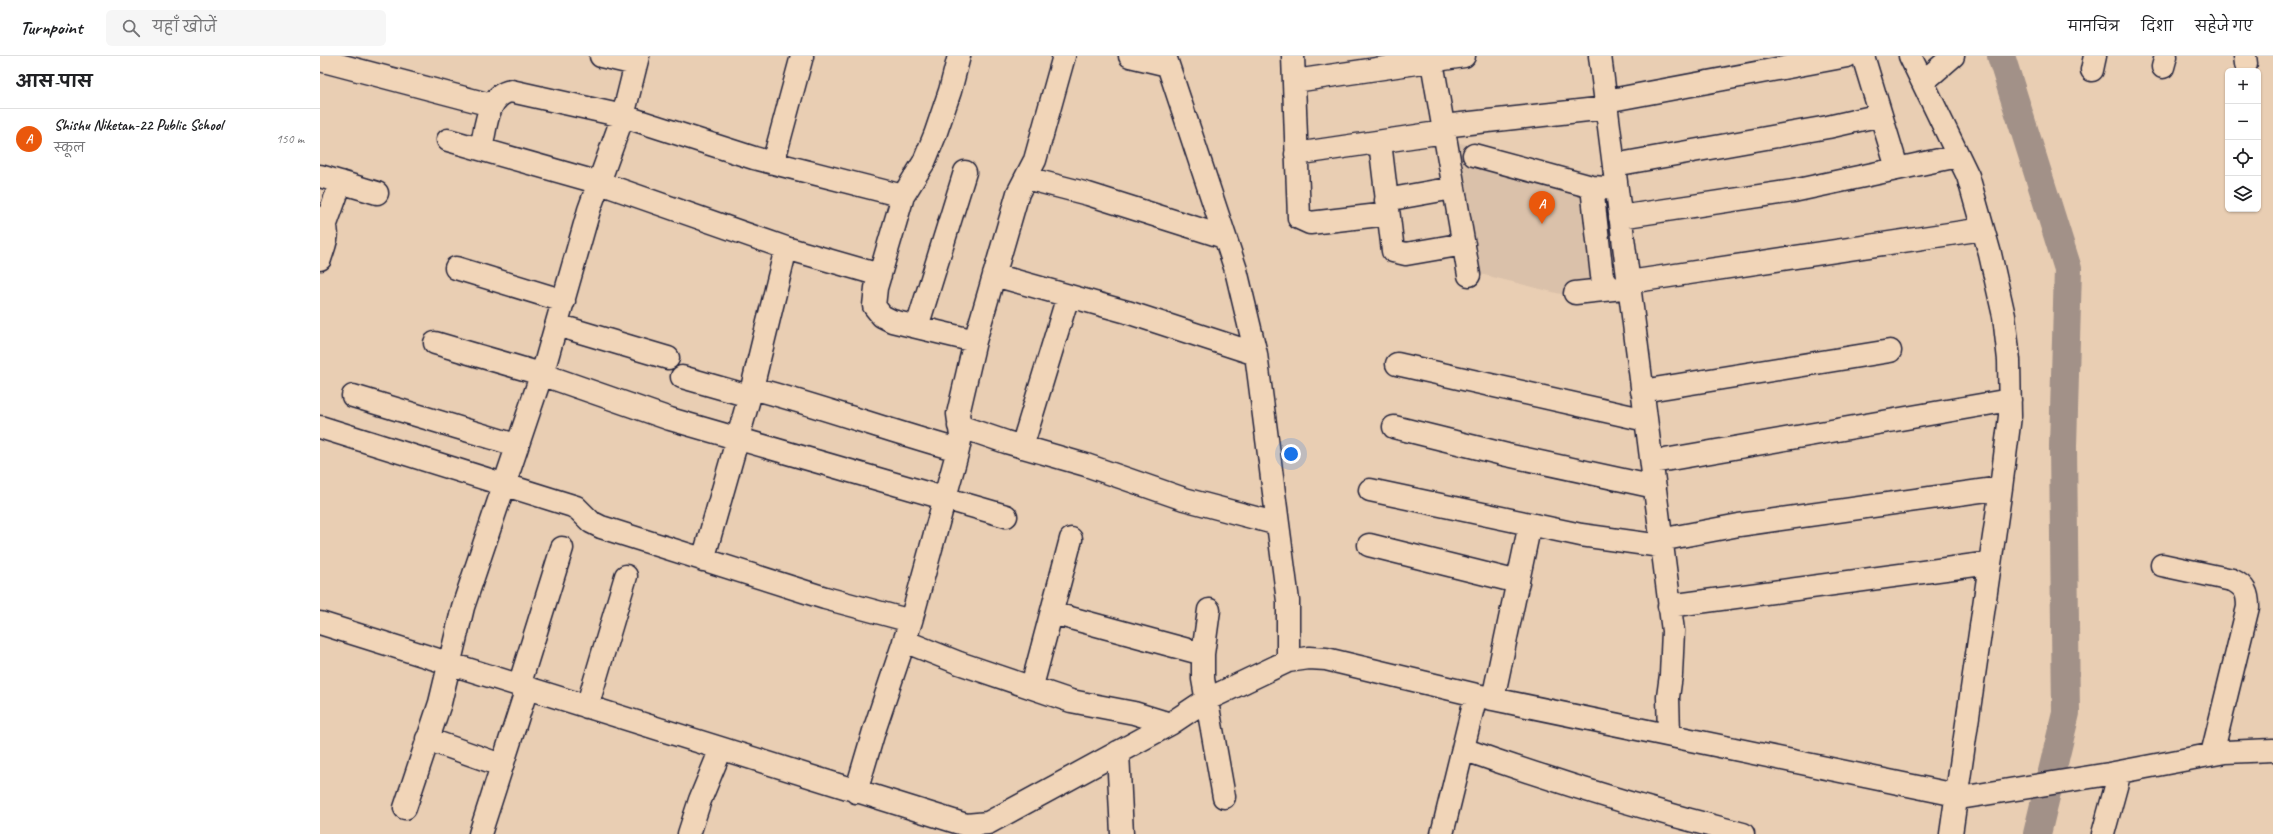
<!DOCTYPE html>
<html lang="hi">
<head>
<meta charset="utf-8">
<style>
	:root { --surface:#fff; --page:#f6f6f6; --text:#202124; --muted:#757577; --line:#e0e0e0; --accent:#ea580c }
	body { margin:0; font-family:Caveat,"Playpen Sans Deva",sans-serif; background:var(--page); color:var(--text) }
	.controls { position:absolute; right:12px; top:12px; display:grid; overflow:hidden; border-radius:6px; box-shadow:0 1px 3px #0004 }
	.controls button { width:36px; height:36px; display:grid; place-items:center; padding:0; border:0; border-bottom:1px solid var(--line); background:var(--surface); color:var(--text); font:20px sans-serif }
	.you { position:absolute; left:971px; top:398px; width:14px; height:14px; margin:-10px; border:3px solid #fff; border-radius:50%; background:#1a73e8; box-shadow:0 0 0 6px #1a73e833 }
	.badge { display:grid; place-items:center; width:26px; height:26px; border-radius:50%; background:var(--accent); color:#fff; font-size:13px; font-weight:700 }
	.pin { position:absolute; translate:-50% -33px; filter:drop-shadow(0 1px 2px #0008) }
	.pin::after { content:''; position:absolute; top:21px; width:14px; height:12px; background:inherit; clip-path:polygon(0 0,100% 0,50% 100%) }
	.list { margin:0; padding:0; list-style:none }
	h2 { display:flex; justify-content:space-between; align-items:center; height:52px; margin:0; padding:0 16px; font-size:17px }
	h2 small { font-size:13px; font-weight:400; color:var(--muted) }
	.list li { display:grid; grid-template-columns:26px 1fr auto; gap:12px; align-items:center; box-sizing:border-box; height:60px; padding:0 16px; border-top:1px solid var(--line) }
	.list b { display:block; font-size:15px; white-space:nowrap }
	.list p { margin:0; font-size:13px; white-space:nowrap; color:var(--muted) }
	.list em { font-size:13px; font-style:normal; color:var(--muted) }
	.icon { flex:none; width:22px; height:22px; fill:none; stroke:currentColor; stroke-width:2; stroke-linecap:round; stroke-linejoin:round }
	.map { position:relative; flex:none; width:1953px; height:778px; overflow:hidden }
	header { display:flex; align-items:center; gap:24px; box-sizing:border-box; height:56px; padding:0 20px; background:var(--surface); border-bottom:1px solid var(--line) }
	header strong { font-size:19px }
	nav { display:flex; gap:22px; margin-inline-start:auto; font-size:14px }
	.search { width:280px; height:36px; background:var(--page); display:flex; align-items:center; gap:10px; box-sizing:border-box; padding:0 14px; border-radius:6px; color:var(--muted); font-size:15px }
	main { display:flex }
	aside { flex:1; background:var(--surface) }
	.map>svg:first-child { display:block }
	.built { fill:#dac1aa }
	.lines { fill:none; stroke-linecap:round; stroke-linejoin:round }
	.river { stroke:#a29188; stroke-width:28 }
	.minor-casing { stroke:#22223b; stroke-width:25 }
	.minor { stroke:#f1d5b8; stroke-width:22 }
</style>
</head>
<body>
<header>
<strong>Turnpoint</strong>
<div class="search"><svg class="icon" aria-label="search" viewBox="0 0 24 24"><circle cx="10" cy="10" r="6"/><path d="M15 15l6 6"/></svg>यहाँ खोजें</div>
<nav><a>मानचित्र</a><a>दिशा</a><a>सहेजे गए</a></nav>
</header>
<main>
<aside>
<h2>आस-पास<small></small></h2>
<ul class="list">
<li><span class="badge">A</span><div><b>Shishu Niketan-22 Public School</b><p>स्कूल</p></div><em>150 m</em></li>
</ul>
</aside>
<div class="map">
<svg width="1953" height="778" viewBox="0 0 1953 778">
	<rect width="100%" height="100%" fill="#e9ceb3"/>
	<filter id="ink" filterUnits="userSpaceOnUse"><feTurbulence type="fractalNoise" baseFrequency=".025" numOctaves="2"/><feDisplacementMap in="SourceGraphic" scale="8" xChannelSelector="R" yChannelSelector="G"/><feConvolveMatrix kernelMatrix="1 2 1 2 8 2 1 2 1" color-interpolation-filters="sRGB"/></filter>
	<g filter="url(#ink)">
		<!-- built -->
		<path class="built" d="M 1133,85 L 1209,105 L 1291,120 L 1307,240 L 1261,243 L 1156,217 Z"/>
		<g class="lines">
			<!-- river -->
			<path class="river" d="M 1681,0 L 1748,213 L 1743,390 L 1746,657 L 1717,778"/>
			<defs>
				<path id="minor" d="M 281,0 L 316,8
					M 639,0 L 630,35 L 615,79 L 604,106 L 583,140 L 556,232 L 554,250 L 562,260 L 572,265 L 655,285
					M 810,0 L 848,9
					M 845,0 L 916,214 L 936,298 L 968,545 L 968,605
					M 973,0 L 979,162 L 990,167 L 1068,158
					M 1111,0 L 1149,219
					M 1280,0 L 1353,575 L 1351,619 L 1348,641 L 1349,679
					M 1543,0 L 1577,112
					M 1590,0 L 1648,120 L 1670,198 L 1684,260 L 1689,304 L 1690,360 L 1681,432 L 1631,778
					M 1925,0 L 1926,8
					M 0,4 L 171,49
					M 1843,11 L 1846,0
					M 1772,14 L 1775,0
					M 975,25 L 1144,0
					M 1603,26 L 1633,0
					M 1286,45 L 1527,0
					M 1123,70 L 1286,52
					M 128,84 L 280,127 L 466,192 L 560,219
					M 1060,86 L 1073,195 L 1086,198 L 1144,188
					M 161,93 C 166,73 166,39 191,35 L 303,60 L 434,102 L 583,140
					M 976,98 L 1124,76
					M 1154,99 L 1272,131
					M 453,107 L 482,0
					M 1294,109 L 1508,71 L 1561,59
					M 0,120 L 57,137
					M 706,122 L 768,138 L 904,181
					M 1297,133 L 1272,131 L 1282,220 L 1287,228 L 1293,233 L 1309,231
					M 1066,144 L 1133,132
					M 1300,161 L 1473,135 L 1638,100
					M 0,162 C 13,174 4,189 0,203
					M 6,168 L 21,126
					M 136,212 L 244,245
					M 674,219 L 807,256 L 936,298
					M 1309,226 L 1663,173
					M 1255,237 L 1293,233
					M 237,269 L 348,302
					M 597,271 L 645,116
					M 115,287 L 221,318 L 350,363 L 686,460
					M 1077,308 L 1326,364
					M 362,321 L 429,340
					M 432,332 C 501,350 569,375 638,394 L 641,380 L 638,358 L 655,285 L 698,137 L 715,104 L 744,0
					M 1322,335 L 1570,295
					M 33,340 L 196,389
					M 639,370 L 686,386 L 766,409 L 864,443 L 958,468
					M 0,371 L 256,451 L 271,466 L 281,471 L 505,542 L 591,565
					M 1074,371 L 1187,399 L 1335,431
					M 702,391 L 748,240
					M 1333,406 L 1690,344
					M 1050,434 L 1261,479 L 1341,490
					M 1340,484 L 1419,469 L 1681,432
					M 1049,489 L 1198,526
					M 383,504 L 432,332 L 466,192
					M 1842,509 L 1912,524 C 1925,530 1928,537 1928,551 L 1892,698
					M 1349,550 L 1670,507
					M 889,554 L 883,598 L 883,623 L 904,741
					M 732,557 L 883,598
					M 0,567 L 646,769 L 668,767 L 850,668 L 886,644 L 968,605 L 989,602 L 1006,603 L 1173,643 L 1646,741 L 1789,718 L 1905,696 L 1953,694
					M 584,585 L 639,607 L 751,645 L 814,657 L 850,668
					M 199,630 L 242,492
					M 712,630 L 751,483
					M 1173,643 L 1210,468
					M 267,651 L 306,520
					M 107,683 L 181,709
					M 1143,693 C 1235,726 1329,754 1423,778
					M 798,696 L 802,778
					M 536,736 L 554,675 L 591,565 L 638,394
					M 85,752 L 120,647 L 143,551 L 226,305 L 269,154 L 303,60 L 318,0
					M 160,778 L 207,632
					M 369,778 L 380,744 L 401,693
					M 1122,778 L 1156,639
					M 1783,778 L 1800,716"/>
			</defs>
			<!-- minor casing -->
			<use href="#minor" class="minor-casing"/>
			<!-- minor -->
			<use href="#minor" class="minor"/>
		</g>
	</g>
</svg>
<div class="controls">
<button>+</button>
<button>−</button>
<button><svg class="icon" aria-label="locate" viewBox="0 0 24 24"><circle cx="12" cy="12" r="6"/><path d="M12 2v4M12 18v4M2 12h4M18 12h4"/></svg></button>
<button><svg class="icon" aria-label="layers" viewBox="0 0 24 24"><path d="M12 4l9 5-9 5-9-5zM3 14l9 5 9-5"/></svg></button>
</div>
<div class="you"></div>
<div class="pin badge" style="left:1222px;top:168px">A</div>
</div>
</main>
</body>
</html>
